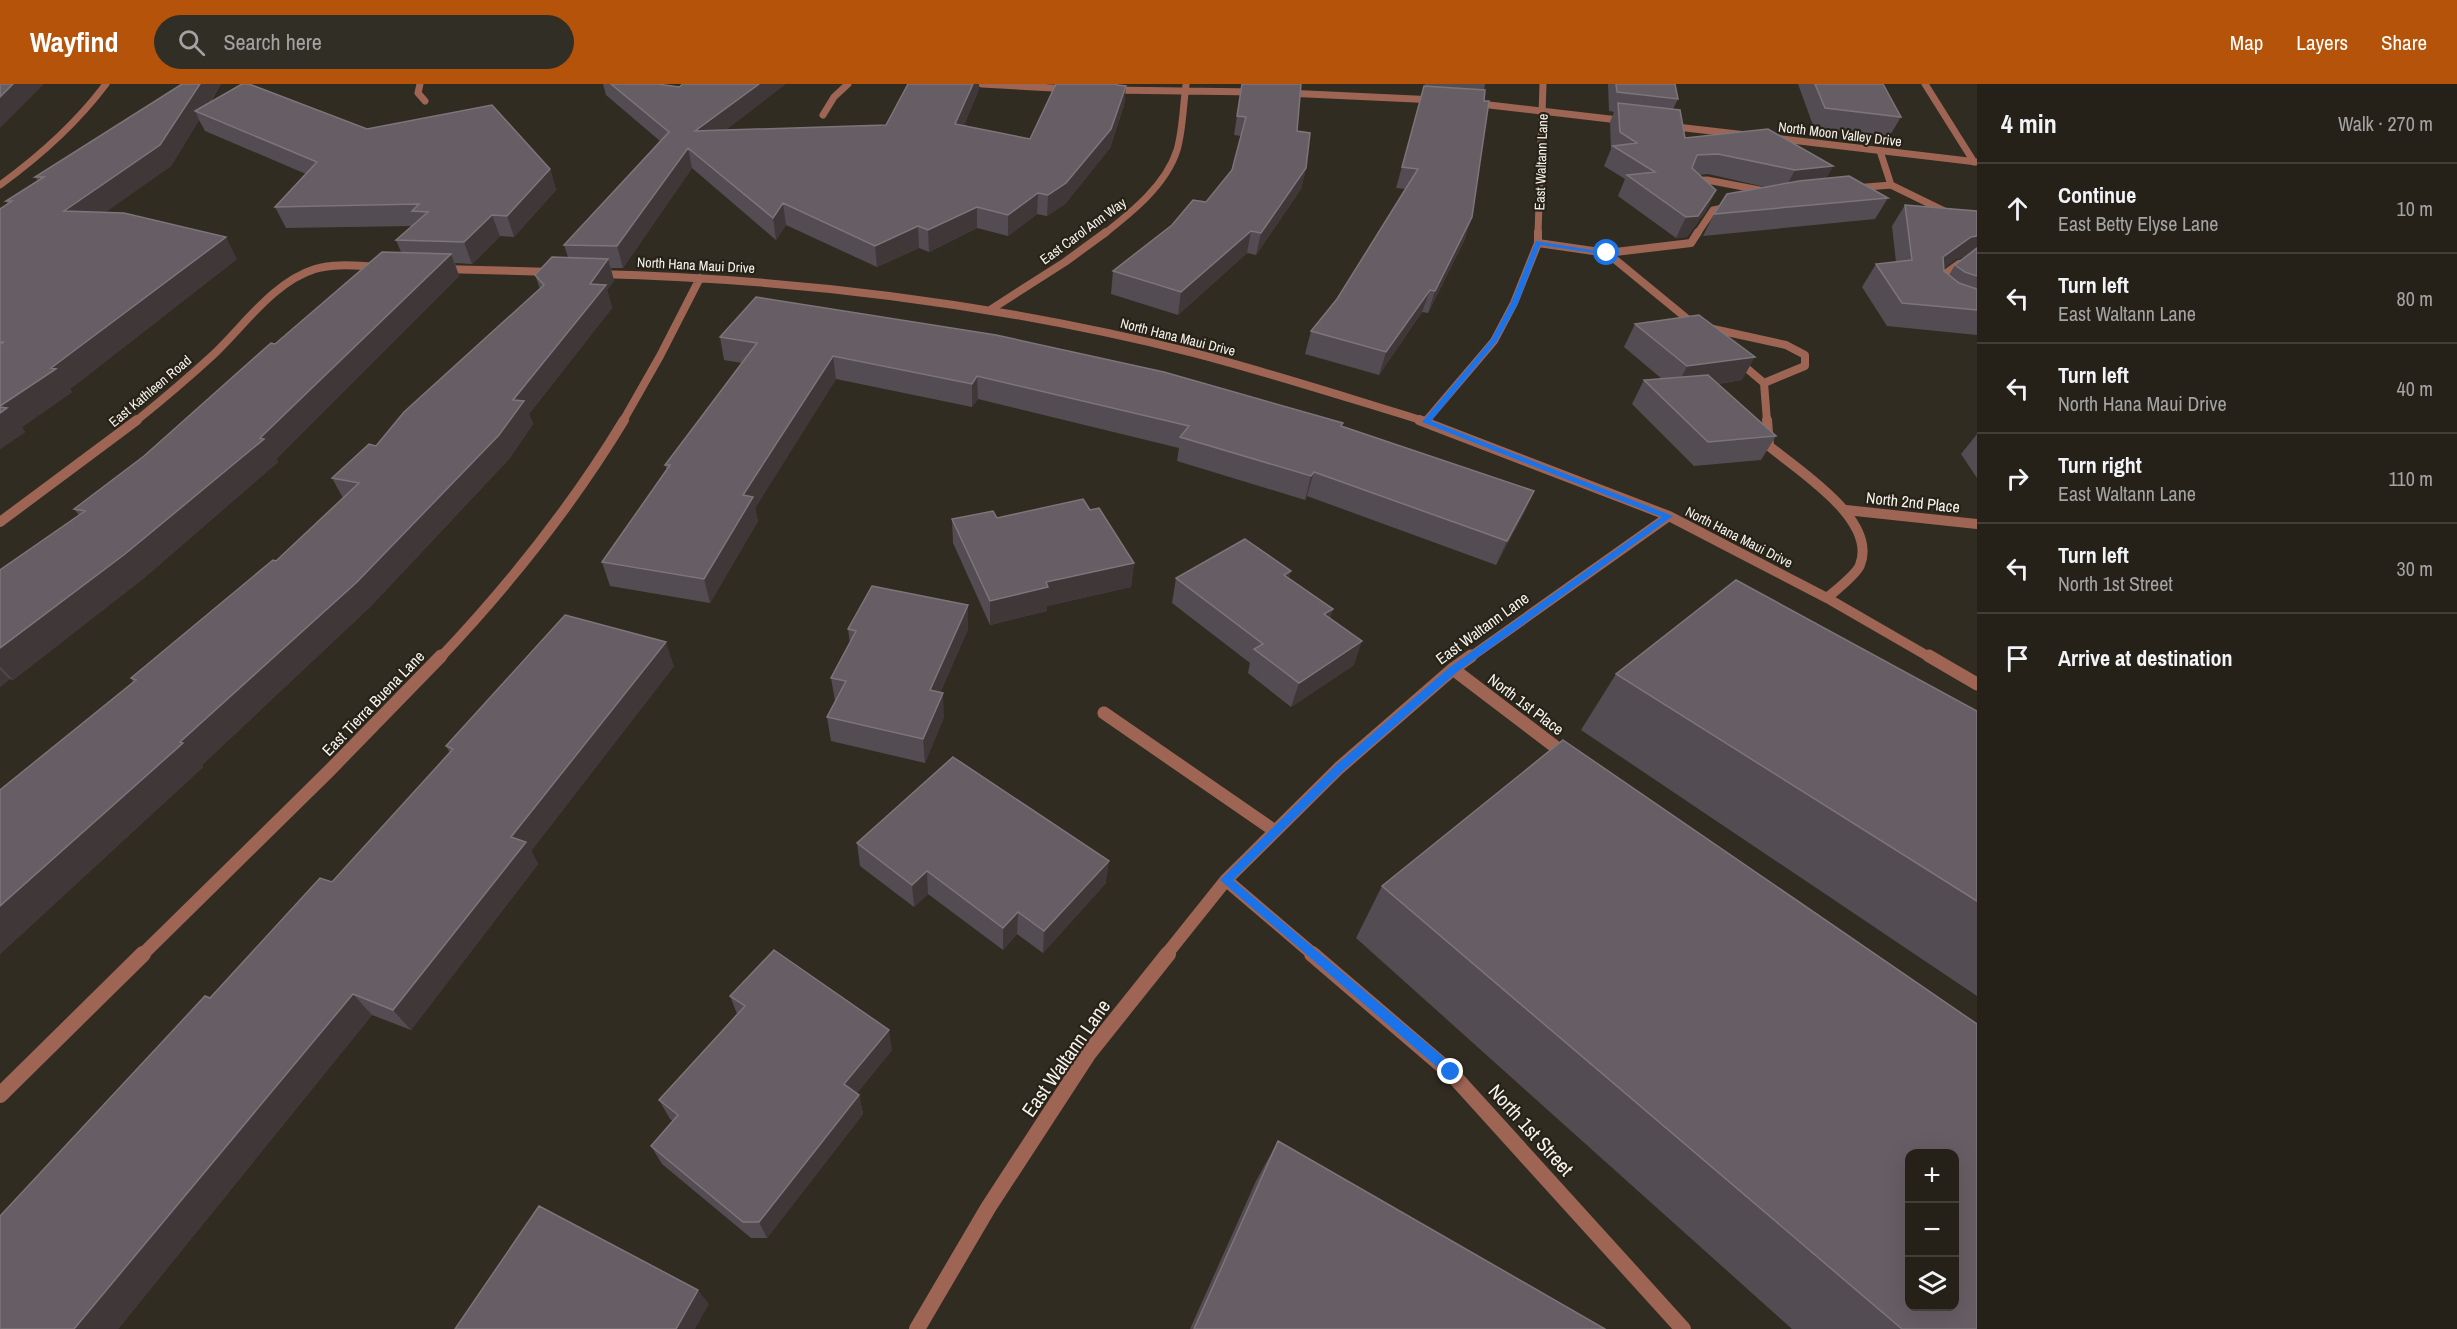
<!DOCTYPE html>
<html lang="en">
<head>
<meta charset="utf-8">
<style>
	:root { --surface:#252119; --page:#312e26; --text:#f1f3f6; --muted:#a3a3a2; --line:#423e38; --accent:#b45309 }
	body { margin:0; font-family:"Archivo Narrow",sans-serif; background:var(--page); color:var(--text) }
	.controls { position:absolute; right:18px; bottom:18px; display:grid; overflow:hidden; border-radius:12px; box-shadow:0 6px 24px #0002 }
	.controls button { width:54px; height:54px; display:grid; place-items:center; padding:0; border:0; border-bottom:2px solid var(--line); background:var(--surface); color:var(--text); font:30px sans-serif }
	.stop { position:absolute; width:18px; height:18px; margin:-14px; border:4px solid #1a73e8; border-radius:50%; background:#fff }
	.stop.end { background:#1a73e8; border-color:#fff; box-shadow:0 2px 6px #0008 }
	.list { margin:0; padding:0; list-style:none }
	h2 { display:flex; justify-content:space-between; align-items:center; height:78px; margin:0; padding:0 24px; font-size:26px }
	h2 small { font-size:20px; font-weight:400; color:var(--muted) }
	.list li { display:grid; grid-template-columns:39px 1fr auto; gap:18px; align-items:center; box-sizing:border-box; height:90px; padding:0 24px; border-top:2px solid var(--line) }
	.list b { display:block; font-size:22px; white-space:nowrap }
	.list p { margin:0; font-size:20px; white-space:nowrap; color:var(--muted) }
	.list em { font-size:20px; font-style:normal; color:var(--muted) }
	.icon { flex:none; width:33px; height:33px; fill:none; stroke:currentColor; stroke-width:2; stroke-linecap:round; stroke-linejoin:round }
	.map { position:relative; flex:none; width:1977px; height:1245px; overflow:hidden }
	header { display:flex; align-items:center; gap:36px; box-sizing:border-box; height:84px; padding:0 30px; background:var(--accent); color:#fff }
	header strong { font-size:28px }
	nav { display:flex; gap:33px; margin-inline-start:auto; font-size:21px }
	.search { width:420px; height:54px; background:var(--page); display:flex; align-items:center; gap:15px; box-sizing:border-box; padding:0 21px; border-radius:33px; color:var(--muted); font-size:22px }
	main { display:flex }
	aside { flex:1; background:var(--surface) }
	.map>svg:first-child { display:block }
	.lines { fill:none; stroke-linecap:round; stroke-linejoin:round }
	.minor-far4 { stroke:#9f6554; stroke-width:7 }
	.minor-far3 { stroke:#9f6554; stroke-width:8 }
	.minor-far2 { stroke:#9f6554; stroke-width:10 }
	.minor-far1 { stroke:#9f6554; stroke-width:13 }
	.minor { stroke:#9f6554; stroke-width:16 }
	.wall { fill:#544c53; fill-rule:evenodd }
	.shaded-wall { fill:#3f3738 }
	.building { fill:#665e64; stroke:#7c7579; stroke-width:1.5; fill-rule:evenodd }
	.route { fill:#1a73e8 }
	.labels { text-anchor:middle; stroke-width:4.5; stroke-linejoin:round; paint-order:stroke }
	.far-street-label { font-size:14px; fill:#f6f3ec; stroke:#272218 }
	.street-label { font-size:16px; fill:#f6f3ec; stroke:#272218 }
	.near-street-label { font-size:20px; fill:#f6f3ec; stroke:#272218 }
</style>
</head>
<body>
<header>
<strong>Wayfind</strong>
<div class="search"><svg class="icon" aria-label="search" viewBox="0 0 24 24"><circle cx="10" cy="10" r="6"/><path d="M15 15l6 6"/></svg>Search here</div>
<nav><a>Map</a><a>Layers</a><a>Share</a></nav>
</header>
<main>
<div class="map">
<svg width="1977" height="1245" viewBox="0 0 1977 1245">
	<rect width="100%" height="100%" fill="#312c21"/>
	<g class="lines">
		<!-- minor-far4 -->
		<path class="minor-far4" d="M 420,0 L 418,9 L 425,17
			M 982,0 L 1071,5
			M 1925,0 L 1974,78
			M 1109,6 L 1257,8
			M 1286,9 L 1436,16
			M 1472,19 L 1627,37
			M 823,31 L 834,13 L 848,0
			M 1668,42 L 1746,51
			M 1773,54 L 1977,78
			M 1880,67 L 1891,101 L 1977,143
			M 1690,97 L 1707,96 L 1770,108
			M 0,101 C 40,72 76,40 106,0
			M 1854,104 L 1891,101
			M 1104,150 C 1132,128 1166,101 1177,66 C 1183,45 1183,22 1186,1
			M 1538,150 L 1543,0
			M 1697,150 L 1713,126 L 1733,122"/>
		<!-- minor-far3 -->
		<path class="minor-far3" d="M 1538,159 L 1607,169 L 1691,159 L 1698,148
			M 1607,169 L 1696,242
			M 441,185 L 553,188
			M 597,190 C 798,195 999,220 1194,269 C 1271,289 1348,314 1424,337
			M 1934,198 L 1959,180 L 1977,177
			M 990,226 L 1065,178 L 1106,148
			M 1704,243 L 1786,261 L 1805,271 L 1805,282 L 1764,299
			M 1737,276 L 1764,299 L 1767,337
			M 136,337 C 162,316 188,294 213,271 C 243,243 273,198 315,185 C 335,179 358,182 379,183
			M 623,337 L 660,272 L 700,194
			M 1426,337 L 1494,257 L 1514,219 L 1538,159 L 1538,148"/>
		<!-- minor-far2 -->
		<path class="minor-far2" d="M 1419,336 L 1669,432 L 1827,514 L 1931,574
			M 1767,336 L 1769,362 C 1799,387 1878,436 1860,481 C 1857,490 1835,507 1827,514
			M 1426,338 L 1428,336
			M 1846,426 L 1977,440
			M 0,438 L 137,336
			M 440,574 C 509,501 572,422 624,336
			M 1469,574 L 1669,432"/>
		<!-- minor-far1 -->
		<path class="minor-far1" d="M 1929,572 L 1977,600
			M 1453,585 L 1566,671
			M 1104,629 L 1275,747
			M 1226,796 L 1314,871
			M 142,871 L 330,686 L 441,572
			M 1166,871 L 1226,796 L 1339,684 L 1453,585 L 1471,572"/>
		<!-- minor -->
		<path class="minor" d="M 1312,870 L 1451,989 L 1683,1245
			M 0,1011 L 143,870
			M 917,1245 L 988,1124 L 1089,969 L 1168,870"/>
	</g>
	<!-- wall -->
	<path class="wall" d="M 221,0 L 210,19 L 367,45 L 550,85 L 556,106 L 514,153 L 500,152 L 472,180 L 455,179 L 459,192 L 276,375 L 278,378 L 144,494 L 13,596 L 10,595 L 0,603 L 0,486 L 79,431 L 74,425 L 144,372 L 275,260 L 401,168 L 396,156 L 412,142 L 286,144 L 275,123 L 306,90 L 205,47 L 199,36 L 171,82 L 105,128 L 237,175 L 70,305 L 72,308 L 22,343 L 25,348 L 0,365 L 0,125 L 8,120 L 6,117 L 38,97 L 35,93 Z
		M 603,0 L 658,0 L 726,46 L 886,41 L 979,5 L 964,41 L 1030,55 L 1120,2 L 1126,2 L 1124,21 L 1110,64 L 1065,120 L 1047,132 L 1037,130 L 1008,152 L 977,144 L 929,168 L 919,164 L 877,183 L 786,141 L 776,156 L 692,84 L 623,184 L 611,184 L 614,197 L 607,206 L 612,224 L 529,330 L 533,340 L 509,375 L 371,522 L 202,681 L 203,683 L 0,870 L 133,598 L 131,594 L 276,477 L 343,414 L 332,394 L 376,362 L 540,205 L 535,191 L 568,173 L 564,161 L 660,57 L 606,11 Z
		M 1242,0 L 1297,47 L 1306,84 L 1301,105 L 1256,171 L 1247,169 L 1178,231 L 1111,210 L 1113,187 L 1206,118 L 1232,86 L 1241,52 L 1234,51 Z
		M 1425,0 L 1485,0 L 1484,6 L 1465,155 L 1428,229 L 1422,228 L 1379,291 L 1305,270 L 1311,247 L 1337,215 L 1406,105 L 1396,104 Z
		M 1608,0 L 1675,0 L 1678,15 L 1673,25 L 1685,54 L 1833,82 L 1826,94 L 1888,114 L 1875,135 L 1703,152 L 1714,130 L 1765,103 L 1708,90 L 1699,91 L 1716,106 L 1706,127 L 1687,153 L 1676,154 L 1618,112 L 1625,95 L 1604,82 L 1611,65 L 1610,38 L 1614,28 L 1609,27 Z
		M 1798,0 L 1883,0 L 1901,33 L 1889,53 L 1814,44 Z
		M 1905,121 L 1977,127 L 1977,251 L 1887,242 L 1862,203 L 1876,180 L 1896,178 L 1892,142 ZM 1966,173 L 1955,181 L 1949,191 L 1944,187 L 1944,184 L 1956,175 Z
		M 1635,240 L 1742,296 L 1718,300 L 1776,352 L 1761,376 L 1694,382 L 1632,320 L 1644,296 L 1662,295 L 1624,263 Z
		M 720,253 L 1342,343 L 1534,407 L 1523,431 L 1496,481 L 1307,412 L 1305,416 L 1177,377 L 1179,364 L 978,315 L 972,323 L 836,295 L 755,424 L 758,437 L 710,519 L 610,502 L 602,478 L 667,386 L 665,381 L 742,279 L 724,276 Z
		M 1977,350 L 1977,394 L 1961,370 Z
		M 1090,426 L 1134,479 L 1131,503 L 1047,522 L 1047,527 L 990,541 L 953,459 L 952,435 L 997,434 Z
		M 1176,494 L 1289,494 L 1333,525 L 1330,534 L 1354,581 L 1291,623 L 1248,589 L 1250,579 L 1172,519 Z
		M 848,545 L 968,545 L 940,609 L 944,633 L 925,679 L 831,657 L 827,633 L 835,617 L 831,594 L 850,559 Z
		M 674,582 L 531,767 L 538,780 L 411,946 L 372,931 L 118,1245 L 210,914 L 332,798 L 450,669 L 446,662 Z
		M 1616,590 L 1977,627 L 1977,912 L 1581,646 Z
		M 857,759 L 1106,799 L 1043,869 L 1017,850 L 1003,866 L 928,810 L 914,823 L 860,782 Z
		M 1382,802 L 1977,1245 L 1792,1245 L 1356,854 Z
		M 730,912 L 892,966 L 857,1009 L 859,1011 L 863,1030 L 767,1154 L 751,1154 L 662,1080 L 651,1062 L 673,1037 L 670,1035 L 659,1016 L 737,930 Z
		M 1278,1057 L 1605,1245 L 1190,1245 L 1256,1097 Z"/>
	<!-- shaded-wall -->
	<path class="shaded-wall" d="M 13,0 L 44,0 L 0,44 L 0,13 Z
		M 200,0 L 221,0 L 202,30 L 195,27 L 199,36 L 171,82 L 78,148 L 64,127 Z
		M 759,0 L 786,0 L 699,67 L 695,47 Z
		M 973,0 L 979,0 L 979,5 L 956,60 L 955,40 Z
		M 1126,2 L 1124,21 L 1110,64 L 1065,120 L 1047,132 L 1048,111 Z
		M 688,64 L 692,84 L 623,184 L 617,162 Z
		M 1833,82 L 1821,103 L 1784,107 L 1795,86 Z
		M 1306,84 L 1301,105 L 1256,171 L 1261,149 Z
		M 550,85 L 556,106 L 514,153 L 507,132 Z
		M 1716,106 L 1706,127 L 1687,153 L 1676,154 L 1686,133 Z
		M 1038,109 L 1037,130 L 1008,152 L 1008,131 Z
		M 783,119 L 786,141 L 776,156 L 773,134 Z
		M 977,123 L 977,144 L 929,168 L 928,146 Z
		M 492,131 L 500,152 L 472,180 L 464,158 Z
		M 1472,133 L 1465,155 L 1428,229 L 1435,207 Z
		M 918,142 L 919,164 L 877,183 L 875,162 Z
		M 1251,147 L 1247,169 L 1178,231 L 1181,208 Z
		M 1977,152 L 1977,169 L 1976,171 L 1956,175 L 1929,195 L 1943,173 L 1971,153 Z
		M 226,153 L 237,175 L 70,305 L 72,308 L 22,343 L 25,348 L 0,365 L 0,322 Z
		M 451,170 L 459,192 L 276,375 L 278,378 L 144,494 L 13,596 L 0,583 L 0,564 L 260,354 Z
		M 608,175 L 614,197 L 607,206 L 612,224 L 529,330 L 533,340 L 509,375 L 371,522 L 202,681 L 203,683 L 0,870 L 0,822 L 180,658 L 513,316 L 590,200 Z
		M 1430,206 L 1422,228 L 1379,291 L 1386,268 Z
		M 833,272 L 836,295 L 755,424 L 758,437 L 710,519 L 704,495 L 743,411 Z
		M 1755,273 L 1742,296 L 1675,306 L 1687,282 Z
		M 977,292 L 978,315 L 972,323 L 972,300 Z
		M 1314,388 L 1307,412 L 1305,416 L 1311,392 Z
		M 1534,407 L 1523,431 L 1496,481 L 1507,457 Z
		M 1134,479 L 1131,503 L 1047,522 L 1047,527 L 990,541 L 990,517 L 1046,498 Z
		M 1291,487 L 1284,511 L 1284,491 Z
		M 968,521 L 968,545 L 931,630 L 930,606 Z
		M 1333,525 L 1325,549 L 1324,530 Z
		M 1362,557 L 1354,581 L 1291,623 L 1299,599 Z
		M 666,558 L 674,582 L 531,767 L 538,780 L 411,946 L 393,926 L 511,753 Z
		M 0,585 L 10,595 L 0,603 Z
		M 943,609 L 944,633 L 925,679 L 923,655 Z
		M 1109,777 L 1106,799 L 1043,869 L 1044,847 Z
		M 927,787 L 928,810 L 914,823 L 912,801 Z
		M 1018,828 L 1017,850 L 1003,866 L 1003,844 Z
		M 353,910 L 372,931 L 118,1245 L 74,1245 Z
		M 889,946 L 892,966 L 849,1019 L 844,1000 Z
		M 859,1011 L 863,1030 L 767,1154 L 759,1138 Z
		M 698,1206 L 709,1220 L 695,1245 L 676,1245 Z"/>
	<!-- building -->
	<path class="building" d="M 0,0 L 13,0 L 0,13 Z
		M 182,0 L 200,0 L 160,61 L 64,127 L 124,129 L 226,153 L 51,284 L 56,285 L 0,322 L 0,260 L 4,258 L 0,258 L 0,125 L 12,117 L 6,117 L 44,93 L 35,93 Z
		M 242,0 L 249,0 L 367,45 L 492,21 L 550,85 L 507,132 L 492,131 L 464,158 L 396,156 L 428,128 L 412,127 L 419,120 L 275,123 L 317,78 L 195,27 Z
		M 611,0 L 658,0 L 679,3 L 683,0 L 759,0 L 695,47 L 886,41 L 908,0 L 973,0 L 955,40 L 1030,55 L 1056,0 L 1117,0 L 1117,1 L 1126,2 L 1111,45 L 1066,99 L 1048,111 L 1038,109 L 1008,131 L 977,123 L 928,146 L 918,142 L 875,162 L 783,119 L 773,134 L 688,64 L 617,162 L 564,161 L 669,48 Z
		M 1242,0 L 1301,0 L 1297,47 L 1310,49 L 1306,84 L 1261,149 L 1251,147 L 1181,208 L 1113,187 L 1172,141 L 1193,116 L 1206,118 L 1232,86 L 1246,33 L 1237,32 Z
		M 1616,0 L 1675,0 L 1678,15 L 1617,8 Z
		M 1815,0 L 1883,0 L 1901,33 L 1825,24 Z
		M 1424,2 L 1485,6 L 1484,17 L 1489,17 L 1472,133 L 1435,207 L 1430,206 L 1386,268 L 1311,247 L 1337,215 L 1418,85 L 1402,83 Z
		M 1618,19 L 1680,26 L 1685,54 L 1768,45 L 1833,82 L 1795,86 L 1718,70 L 1697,71 L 1692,84 L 1716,106 L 1698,132 L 1686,133 L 1627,91 L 1655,88 L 1613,62 L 1637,59 L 1620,48 Z
		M 1849,92 L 1888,114 L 1714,130 L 1727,110 L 1799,97 Z
		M 1905,121 L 1977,127 L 1977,152 L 1971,153 L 1943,173 L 1944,187 L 1959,199 L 1977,205 L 1977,226 L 1902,219 L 1876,180 L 1912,176 Z
		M 1977,164 L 1977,192 L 1965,188 L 1955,181 Z
		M 382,168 L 451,170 L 260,354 L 264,355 L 125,470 L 0,564 L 0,486 L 85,427 L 74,425 L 144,372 L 271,259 L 275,260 Z
		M 552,173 L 608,175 L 590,200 L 606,201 L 513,316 L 524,317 L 499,351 L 357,498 L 180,658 L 183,659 L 0,822 L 0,706 L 136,596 L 131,594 L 273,476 L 276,477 L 359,399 L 332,394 L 369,360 L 376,362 L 404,328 L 544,201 L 535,191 Z
		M 756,213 L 996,251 L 1164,288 L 1343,339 L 1341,342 L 1534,407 L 1507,457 L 1314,388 L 1311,392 L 1180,353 L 1189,342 L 977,292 L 972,300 L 833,272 L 743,411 L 753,413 L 704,495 L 602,478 L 670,381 L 665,381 L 757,259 L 720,253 Z
		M 1699,231 L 1755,273 L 1687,282 L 1635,240 Z
		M 1708,291 L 1776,352 L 1708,358 L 1644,296 Z
		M 0,323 L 7,324 L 0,329 Z
		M 1083,415 L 1090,426 L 1099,424 L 1134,479 L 1046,498 L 1048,503 L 990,517 L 952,435 L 993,427 L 997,434 Z
		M 1245,455 L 1291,487 L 1284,491 L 1333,525 L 1324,530 L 1362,557 L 1299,599 L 1254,565 L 1263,560 L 1176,494 Z
		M 1736,496 L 1977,627 L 1977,817 L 1616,590 Z
		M 872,502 L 968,521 L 930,606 L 943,609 L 923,655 L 827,633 L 846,597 L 831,594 L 856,547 L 848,545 Z
		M 565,531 L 666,558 L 511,753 L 526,758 L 393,926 L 353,910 L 74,1245 L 0,1245 L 0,1132 L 205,912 L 210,914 L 320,794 L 332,798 L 453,665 L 446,662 Z
		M 1563,656 L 1977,940 L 1977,1245 L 1902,1245 L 1382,802 ZM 1910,1070 L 1954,1070 L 1954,1222 L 1910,1222 Z
		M 953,673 L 1109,777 L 1044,847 L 1018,828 L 1003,844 L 927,787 L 912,801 L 857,759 Z
		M 774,866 L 889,946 L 844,1000 L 859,1011 L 759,1138 L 743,1138 L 651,1062 L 678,1031 L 659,1016 L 745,922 L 730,912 Z
		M 1278,1057 L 1605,1245 L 1194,1245 Z
		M 539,1122 L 698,1206 L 676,1245 L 455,1245 Z"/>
	<!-- route -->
	<path class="route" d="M 1536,157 L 1610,169 L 1607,171 L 1540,161 L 1518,219 L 1497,257 L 1431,337 L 1673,432 L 1457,588 L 1343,687 L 1233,796 L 1456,984 L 1457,988 L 1456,993 L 1451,995 L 1220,796 L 1336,681 L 1450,583 L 1662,433 L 1422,338 L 1491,256 L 1511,219 Z"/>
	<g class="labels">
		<!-- far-street labels -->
		<g class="far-street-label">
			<text transform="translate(1840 50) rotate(7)" y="5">North Moon Valley Drive</text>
			<text transform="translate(1541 78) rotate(-88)" y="5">East Waltann Lane</text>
			<text transform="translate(1083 147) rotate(-36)" y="5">East Carol Ann Way</text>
			<text transform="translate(696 181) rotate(3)" y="5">North Hana Maui Drive</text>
			<text transform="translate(1178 253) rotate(14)" y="5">North Hana Maui Drive</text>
			<text transform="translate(150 307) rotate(-40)" y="5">East Kathleen Road</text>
			<text transform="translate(1739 453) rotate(27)" y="5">North Hana Maui Drive</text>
		</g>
		<!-- street labels -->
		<g class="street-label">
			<text transform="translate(1913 418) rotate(6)" y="6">North 2nd Place</text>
			<text transform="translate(1482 544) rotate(-36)" y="6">East Waltann Lane</text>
			<text transform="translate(373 619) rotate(-46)" y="6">East Tierra Buena Lane</text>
			<text transform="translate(1526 620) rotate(37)" y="6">North 1st Place</text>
		</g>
		<!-- near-street labels -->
		<g class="near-street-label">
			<text transform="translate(1066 974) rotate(-55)" y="7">East Waltann Lane</text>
			<text transform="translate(1531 1046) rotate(48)" y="7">North 1st Street</text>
		</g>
	</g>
</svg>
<div class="controls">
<button>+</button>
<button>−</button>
<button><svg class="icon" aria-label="layers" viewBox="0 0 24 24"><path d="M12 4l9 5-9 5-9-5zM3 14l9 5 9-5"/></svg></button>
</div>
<div class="stop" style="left:1607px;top:169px"></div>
<div class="stop end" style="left:1451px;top:988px"></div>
</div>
<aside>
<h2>4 min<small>Walk · 270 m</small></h2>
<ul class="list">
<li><svg class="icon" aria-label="ahead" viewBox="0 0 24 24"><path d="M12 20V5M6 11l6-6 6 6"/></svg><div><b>Continue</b><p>East Betty Elyse Lane</p></div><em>10 m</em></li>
<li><svg class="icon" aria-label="left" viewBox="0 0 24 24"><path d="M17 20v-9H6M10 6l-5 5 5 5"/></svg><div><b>Turn left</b><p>East Waltann Lane</p></div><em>80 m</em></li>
<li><svg class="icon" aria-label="left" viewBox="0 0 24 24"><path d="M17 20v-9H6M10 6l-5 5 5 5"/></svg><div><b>Turn left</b><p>North Hana Maui Drive</p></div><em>40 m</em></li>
<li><svg class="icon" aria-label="right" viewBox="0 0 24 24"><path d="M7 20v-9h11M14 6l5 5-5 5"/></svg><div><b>Turn right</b><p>East Waltann Lane</p></div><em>110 m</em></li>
<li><svg class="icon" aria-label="left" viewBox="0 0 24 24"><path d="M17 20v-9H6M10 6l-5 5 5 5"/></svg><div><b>Turn left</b><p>North 1st Street</p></div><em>30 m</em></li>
<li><svg class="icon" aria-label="arrive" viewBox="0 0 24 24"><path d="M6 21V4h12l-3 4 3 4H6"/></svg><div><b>Arrive at destination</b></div></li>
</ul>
</aside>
</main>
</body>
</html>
